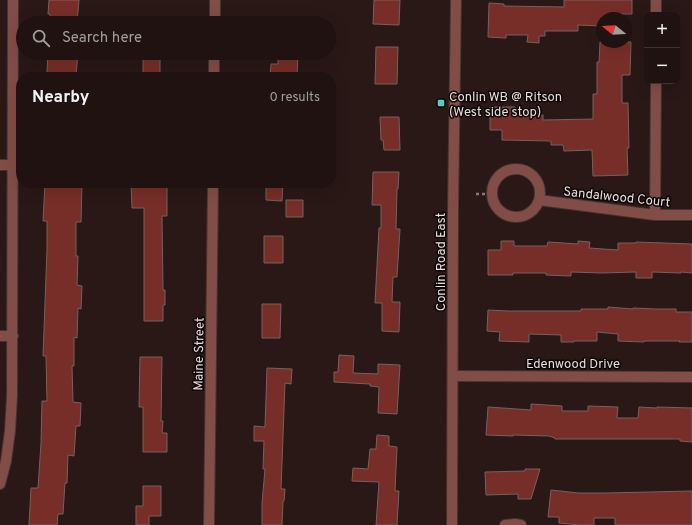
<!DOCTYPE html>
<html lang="en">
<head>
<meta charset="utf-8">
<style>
	:root { --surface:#1f1210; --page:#271b19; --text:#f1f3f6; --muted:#a19e9f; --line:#3c3230 }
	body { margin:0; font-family:Overpass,sans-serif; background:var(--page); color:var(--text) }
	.controls { position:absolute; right:12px; top:12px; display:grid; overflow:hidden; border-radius:8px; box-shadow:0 4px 16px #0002 }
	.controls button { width:36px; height:36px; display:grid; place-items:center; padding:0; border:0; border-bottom:1px solid var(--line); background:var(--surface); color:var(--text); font:20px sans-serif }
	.compass { position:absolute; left:596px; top:12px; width:36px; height:36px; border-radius:50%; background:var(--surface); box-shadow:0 4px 16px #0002; rotate:288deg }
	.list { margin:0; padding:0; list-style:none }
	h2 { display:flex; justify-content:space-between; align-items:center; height:52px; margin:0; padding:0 16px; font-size:17px }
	h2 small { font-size:13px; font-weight:400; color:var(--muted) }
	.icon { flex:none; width:22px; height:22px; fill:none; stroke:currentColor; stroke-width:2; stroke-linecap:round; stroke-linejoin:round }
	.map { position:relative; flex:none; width:692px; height:525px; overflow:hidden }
	.search { position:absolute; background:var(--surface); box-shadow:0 4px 16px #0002; left:16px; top:16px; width:320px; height:44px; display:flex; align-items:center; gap:10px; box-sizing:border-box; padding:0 14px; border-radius:22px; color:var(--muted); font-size:15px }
	.panel { position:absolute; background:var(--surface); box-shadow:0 4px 16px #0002; left:16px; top:72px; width:320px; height:116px; border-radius:16px }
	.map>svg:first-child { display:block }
	.building { fill:#772e29; stroke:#76615e }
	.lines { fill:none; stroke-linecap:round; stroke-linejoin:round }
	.minor-casing { stroke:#443432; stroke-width:12 }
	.tertiary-casing { stroke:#443432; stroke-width:12 }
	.path { stroke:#887977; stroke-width:2.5; stroke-dasharray:3 3; stroke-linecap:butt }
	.minor { stroke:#824d47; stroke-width:10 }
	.tertiary { stroke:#824d47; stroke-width:10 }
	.poi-dot { fill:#58cec0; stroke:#0c0605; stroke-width:1.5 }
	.labels { text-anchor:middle; stroke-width:3; stroke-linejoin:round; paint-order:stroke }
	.poi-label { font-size:13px; fill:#eadedc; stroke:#0c0605; text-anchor:start }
	.street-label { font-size:13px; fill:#eadedc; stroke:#0c0605 }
</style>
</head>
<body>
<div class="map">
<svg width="692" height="525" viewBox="0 0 692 525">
	<rect width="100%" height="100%" fill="#291816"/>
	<!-- building -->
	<path class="building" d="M 49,0 L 79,0 L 77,23 L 50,23 L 50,14 L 48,14 Z
		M 374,0 L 400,0 L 399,25 L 373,24 Z
		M 564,0 L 632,0 L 632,14 L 615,14 L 615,18 L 602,18 L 602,26 L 578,25 L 578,31 L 545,31 L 545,36 L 539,36 L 539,43 L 527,42 L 528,35 L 506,35 L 506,38 L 488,37 L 489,3 L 504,4 L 504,6 L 564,7 Z
		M 600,42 L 631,42 L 630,75 L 622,75 L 622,103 L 628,103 L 629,148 L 627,148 L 628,175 L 593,176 L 592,150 L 564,151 L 563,145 L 551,145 L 551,141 L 502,140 L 502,130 L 490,130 L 490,107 L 515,107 L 515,111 L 539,111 L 539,115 L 543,115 L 543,120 L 593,119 L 593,94 L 597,94 L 597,62 L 599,62 Z
		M 376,47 L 398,47 L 397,84 L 375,84 Z
		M 48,53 L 78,53 L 76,75 L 47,73 Z
		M 143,53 L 160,53 L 160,77 L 143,77 Z
		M 278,53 L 298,53 L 297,77 L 270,77 L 271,64 L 278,64 Z
		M 380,117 L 399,117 L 400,150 L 384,150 L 383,140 L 381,140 Z
		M 373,172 L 399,172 L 398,189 L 397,189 L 396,229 L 400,229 L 397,277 L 393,277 L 392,302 L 400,302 L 399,332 L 382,331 L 382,303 L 375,303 L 379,228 L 381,228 L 381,205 L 372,205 Z
		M 45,183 L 82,183 L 81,222 L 76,222 L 76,256 L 78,256 L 77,285 L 82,286 L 81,309 L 78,308 L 77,338 L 74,337 L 74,366 L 72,366 L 73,402 L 81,403 L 80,426 L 76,426 L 74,456 L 68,455 L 67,483 L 65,483 L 63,514 L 58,514 L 57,525 L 29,525 L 31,488 L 38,488 L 41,443 L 42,401 L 47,401 L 46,356 L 43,356 L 47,250 L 47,221 L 43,221 Z
		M 131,183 L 167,183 L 167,216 L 162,216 L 163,290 L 165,290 L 165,305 L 163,305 L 163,321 L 144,321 L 144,208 L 132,208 Z
		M 266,183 L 283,183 L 282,201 L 266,200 Z
		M 286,200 L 303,200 L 303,217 L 286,217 Z
		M 264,236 L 283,236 L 283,263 L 264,263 Z
		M 501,241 L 514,241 L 514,246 L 547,246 L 548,242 L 578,244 L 578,241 L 590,242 L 589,248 L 618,250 L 618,243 L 636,243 L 636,242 L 692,244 L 692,273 L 681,272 L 681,273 L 652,272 L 652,278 L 636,278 L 636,272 L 602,273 L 571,272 L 571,276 L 546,275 L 546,273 L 513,273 L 513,275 L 488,275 L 488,250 L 501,250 Z
		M 262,304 L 281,304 L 280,338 L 262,338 Z
		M 608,307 L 633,309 L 633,308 L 656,309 L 676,309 L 676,312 L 692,312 L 692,342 L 679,342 L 680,341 L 644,341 L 644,342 L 618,341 L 618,334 L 597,332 L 597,341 L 574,341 L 574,342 L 561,342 L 561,335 L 529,334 L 529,342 L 499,341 L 500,332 L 487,331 L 488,310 L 508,311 L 581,311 L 581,309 L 608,309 Z
		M 339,355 L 354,356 L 353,373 L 378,374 L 378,364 L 400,365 L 397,414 L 378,413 L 379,387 L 370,386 L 370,384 L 334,382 L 334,372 L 338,372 Z
		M 140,357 L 162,357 L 161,421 L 163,421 L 162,433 L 167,433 L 167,452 L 143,452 L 143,407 L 139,407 Z
		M 267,368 L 292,369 L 291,384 L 285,383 L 281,489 L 285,489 L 284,501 L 283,501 L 282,525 L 262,525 L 262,503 L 265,469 L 263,469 L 264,441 L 254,441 L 254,426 L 265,427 Z
		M 531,404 L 562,406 L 562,411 L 588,411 L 588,406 L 618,407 L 617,418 L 638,418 L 639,407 L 657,408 L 657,407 L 692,408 L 692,442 L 680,441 L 680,439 L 555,439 L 555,438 L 549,436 L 513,435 L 513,436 L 486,435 L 488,407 L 531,410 Z
		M 377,435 L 389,436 L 389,446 L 397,447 L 395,491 L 399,491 L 397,525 L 376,525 L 379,482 L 352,481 L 353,468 L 368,469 L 370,449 L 376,449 Z
		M 525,469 L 540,469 L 531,499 L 518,499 L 518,494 L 486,495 L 485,472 L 525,471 Z
		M 143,486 L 161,486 L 161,516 L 149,516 L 149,525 L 136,525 L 136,506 L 143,506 Z
		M 551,490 L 578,493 L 606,493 L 692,491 L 692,525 L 615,525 L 615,518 L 594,518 L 594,525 L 580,525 L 559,523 L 559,517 L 548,517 Z"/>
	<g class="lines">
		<defs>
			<path id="minor" d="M 656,15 L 656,0
				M 215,23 L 215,0
				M 214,77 L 214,53
				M 0,165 L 13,165
				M492 193a24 24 0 1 1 48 0a24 24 0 1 1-48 0Z
				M 539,200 L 655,215 L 692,215
				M 655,215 L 656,81
				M 0,336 L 13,336
				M 453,376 L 692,377
				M 0,484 L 6,461 L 10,431 L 12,396 L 13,0
				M 209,525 L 213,183
				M 505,525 L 515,524 L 521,525"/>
			<path id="tertiary" d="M 452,525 L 453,210 L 456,0"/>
		</defs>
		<!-- minor casing -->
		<use href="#minor" class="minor-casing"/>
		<!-- tertiary casing -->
		<use href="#tertiary" class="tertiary-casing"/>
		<!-- path -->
		<path class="path" d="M 476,194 L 492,194"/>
		<!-- minor -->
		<use href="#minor" class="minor"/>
		<!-- tertiary -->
		<use href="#tertiary" class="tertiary"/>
	</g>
	<!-- markers -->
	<rect class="poi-dot" x="437" y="99" width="8" height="8" rx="2"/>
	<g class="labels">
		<!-- poi labels -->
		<g class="poi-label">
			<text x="449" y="101">Conlin WB @ Ritson<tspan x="449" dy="15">(West side stop)</tspan></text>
		</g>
		<!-- street labels -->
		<g class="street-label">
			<text transform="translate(617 196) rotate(6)" y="5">Sandalwood Court</text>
			<text transform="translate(440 262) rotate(-90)" y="5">Conlin Road East</text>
			<text transform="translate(198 354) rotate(-89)" y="5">Maine Street</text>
			<text x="573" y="368">Edenwood Drive</text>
		</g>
	</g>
</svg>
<div class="controls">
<button>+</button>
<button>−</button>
</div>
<svg class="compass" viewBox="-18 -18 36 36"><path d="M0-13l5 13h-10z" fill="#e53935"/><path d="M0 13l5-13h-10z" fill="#a19e9f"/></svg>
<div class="search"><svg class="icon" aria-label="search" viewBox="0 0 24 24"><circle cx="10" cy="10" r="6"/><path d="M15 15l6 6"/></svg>Search here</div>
<section class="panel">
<h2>Nearby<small>0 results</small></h2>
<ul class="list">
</ul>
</section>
</div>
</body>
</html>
